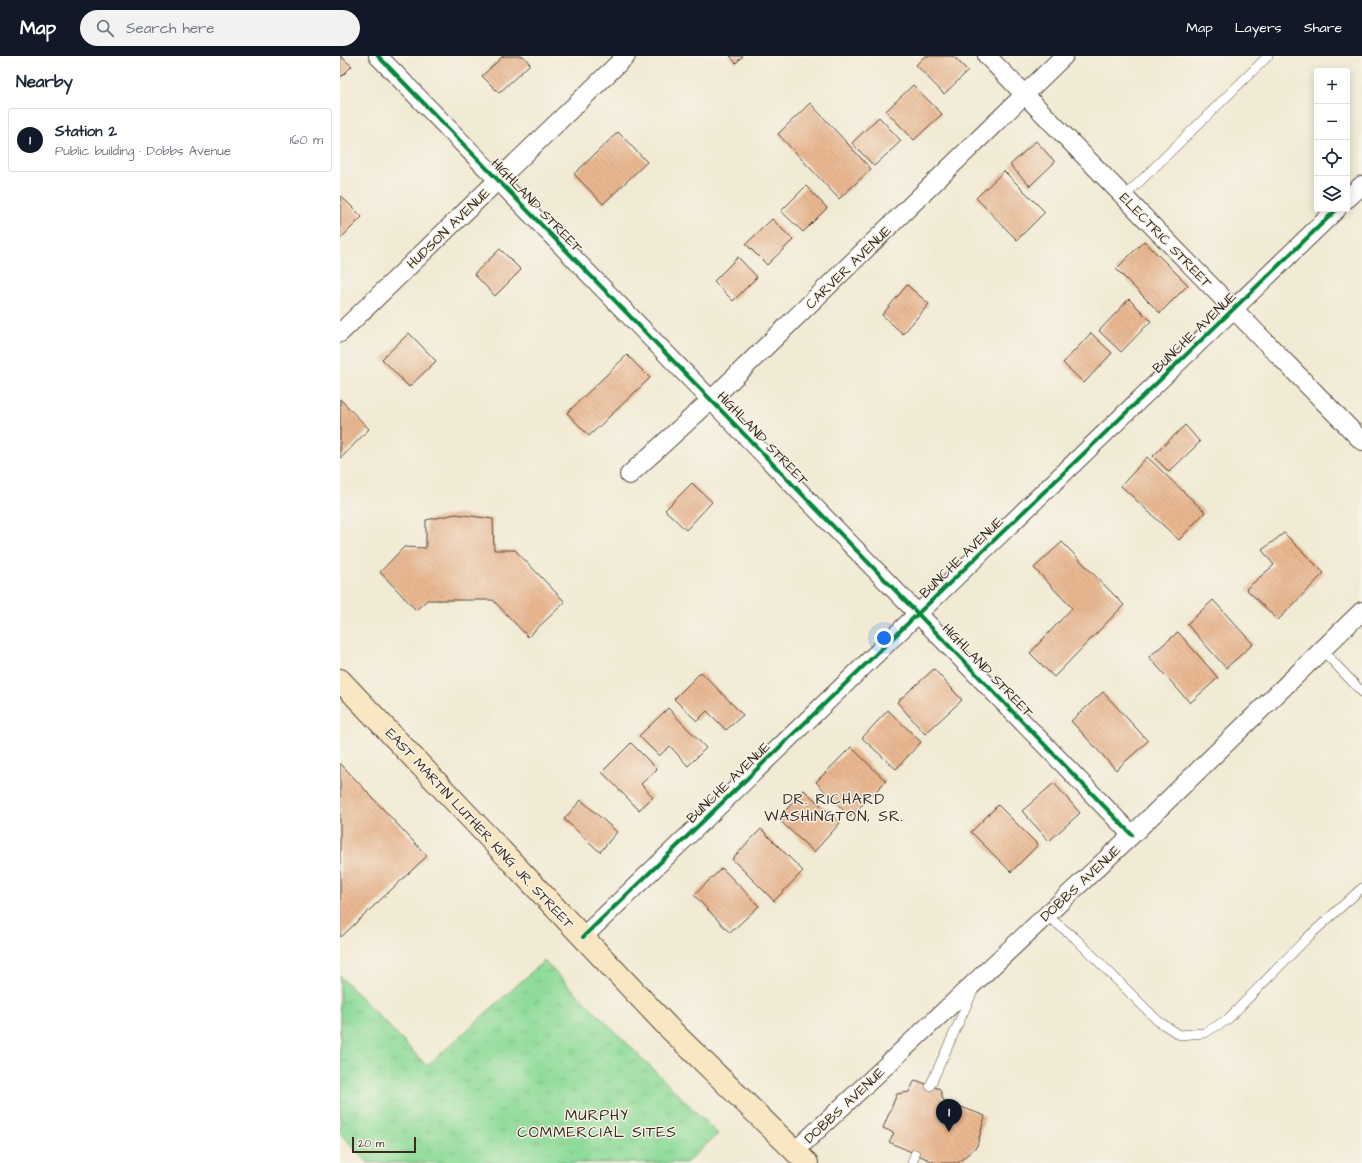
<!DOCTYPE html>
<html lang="en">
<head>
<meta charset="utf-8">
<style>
	:root { --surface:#fff; --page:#f2f2f3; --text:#1f2937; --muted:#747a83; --line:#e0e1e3; --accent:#111827 }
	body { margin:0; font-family:"Architects Daughter",sans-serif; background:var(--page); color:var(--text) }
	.controls { position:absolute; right:12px; top:12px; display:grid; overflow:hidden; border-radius:4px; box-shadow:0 2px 10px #0003 }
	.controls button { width:36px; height:36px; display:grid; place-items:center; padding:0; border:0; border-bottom:1px solid var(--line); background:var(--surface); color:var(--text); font:20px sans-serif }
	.scale { position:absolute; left:12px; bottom:10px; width:64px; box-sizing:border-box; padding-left:4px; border:2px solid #3b2a1e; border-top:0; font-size:11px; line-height:14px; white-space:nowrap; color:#3b2a1e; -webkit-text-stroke:3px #f7f3e8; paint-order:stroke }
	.you { position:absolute; left:544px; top:582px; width:14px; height:14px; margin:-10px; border:3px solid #fff; border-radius:50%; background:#1a73e8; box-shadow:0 0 0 6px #1a73e833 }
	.badge { display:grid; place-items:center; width:26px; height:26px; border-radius:50%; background:var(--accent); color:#fff; font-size:13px; font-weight:700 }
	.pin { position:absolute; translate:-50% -33px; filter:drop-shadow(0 1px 2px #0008) }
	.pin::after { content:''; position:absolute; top:21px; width:14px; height:12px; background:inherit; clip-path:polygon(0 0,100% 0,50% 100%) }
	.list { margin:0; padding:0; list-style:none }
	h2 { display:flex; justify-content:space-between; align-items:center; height:52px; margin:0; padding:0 16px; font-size:17px }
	h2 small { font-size:13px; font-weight:400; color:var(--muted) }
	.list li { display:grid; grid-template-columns:26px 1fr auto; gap:12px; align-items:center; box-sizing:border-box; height:64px; margin:0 8px 8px; padding:0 8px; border:1px solid var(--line); border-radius:4px }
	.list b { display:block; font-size:15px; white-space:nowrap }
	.list p { margin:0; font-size:13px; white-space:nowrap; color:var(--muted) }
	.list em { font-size:13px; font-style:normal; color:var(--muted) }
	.icon { flex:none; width:22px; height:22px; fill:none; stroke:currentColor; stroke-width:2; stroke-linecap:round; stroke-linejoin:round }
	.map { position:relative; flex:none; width:1022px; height:1107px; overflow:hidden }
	header { display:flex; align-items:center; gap:24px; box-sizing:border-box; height:56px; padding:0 20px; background:var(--accent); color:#fff }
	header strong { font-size:19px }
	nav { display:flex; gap:22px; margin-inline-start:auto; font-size:14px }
	.search { width:280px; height:36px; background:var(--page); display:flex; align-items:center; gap:10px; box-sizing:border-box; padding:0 14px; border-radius:22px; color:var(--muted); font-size:15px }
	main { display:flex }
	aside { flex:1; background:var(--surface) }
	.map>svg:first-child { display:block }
	.grass { fill:url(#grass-tufts); stroke:#65825c }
	.building { fill:url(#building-back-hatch) }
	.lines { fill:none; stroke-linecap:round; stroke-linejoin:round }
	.lane-casing { stroke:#564739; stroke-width:10 }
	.street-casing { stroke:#564739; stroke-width:20 }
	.secondary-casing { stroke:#564739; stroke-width:24 }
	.lane { stroke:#fff; stroke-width:9 }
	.street { stroke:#fff; stroke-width:18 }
	.secondary { stroke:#f9e7c3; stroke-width:22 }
	.cycleway-casing { stroke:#f7f3e8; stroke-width:6 }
	.cycleway { stroke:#00873e; stroke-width:4 }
	.labels { text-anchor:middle; stroke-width:3; stroke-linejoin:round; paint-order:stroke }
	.street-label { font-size:14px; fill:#3b2a1e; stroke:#f7f3e8 }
	.neighbourhood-label { font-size:15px; letter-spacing:1px; fill:#3b2a1e; stroke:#f7f3e8 }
</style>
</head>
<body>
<header>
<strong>Map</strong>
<div class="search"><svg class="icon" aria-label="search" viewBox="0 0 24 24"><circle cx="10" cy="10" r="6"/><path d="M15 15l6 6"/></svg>Search here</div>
<nav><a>Map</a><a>Layers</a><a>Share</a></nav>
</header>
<main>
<aside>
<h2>Nearby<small></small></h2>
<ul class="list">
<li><span class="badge">1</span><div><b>Station 2</b><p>Public building · Dobbs Avenue</p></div><em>160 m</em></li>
</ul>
</aside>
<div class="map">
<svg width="1022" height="1107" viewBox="0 0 1022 1107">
	<defs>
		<pattern id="grass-tufts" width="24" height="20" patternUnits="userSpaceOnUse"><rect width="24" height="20" fill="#8fdb99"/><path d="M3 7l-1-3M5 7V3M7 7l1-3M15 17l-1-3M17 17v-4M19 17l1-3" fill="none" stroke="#7cbc83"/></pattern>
		<pattern id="building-back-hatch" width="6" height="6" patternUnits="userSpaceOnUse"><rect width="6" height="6" fill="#e9b891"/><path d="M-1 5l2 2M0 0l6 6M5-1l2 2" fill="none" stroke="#c99e7d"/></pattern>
	</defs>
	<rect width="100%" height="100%" fill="#f7f3e8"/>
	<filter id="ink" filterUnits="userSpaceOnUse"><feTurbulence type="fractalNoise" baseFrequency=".025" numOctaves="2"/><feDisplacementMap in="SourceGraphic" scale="8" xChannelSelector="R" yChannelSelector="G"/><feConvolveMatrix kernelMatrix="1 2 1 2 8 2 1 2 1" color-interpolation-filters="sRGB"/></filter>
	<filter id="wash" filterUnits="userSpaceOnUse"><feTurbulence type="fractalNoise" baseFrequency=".012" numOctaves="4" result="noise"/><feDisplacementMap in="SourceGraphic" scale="16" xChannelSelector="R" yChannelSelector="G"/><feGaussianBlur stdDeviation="0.9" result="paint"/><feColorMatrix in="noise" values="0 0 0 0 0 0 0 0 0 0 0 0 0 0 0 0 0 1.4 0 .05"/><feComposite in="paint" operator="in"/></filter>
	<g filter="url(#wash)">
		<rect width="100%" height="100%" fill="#f1ead4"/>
		<!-- grass -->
		<path class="grass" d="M 204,905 L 378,1078 L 346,1107 L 28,1107 L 0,1077 L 0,920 L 87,1010 Z"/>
		<g id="blocks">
			<!-- building -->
			<path class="building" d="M 0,0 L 12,10 L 0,22 Z
				M 163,0 L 183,0 L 190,8 L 159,37 L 142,20 Z
				M 390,0 L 403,0 L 396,7 Z
				M 585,0 L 613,0 L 628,15 L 604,38 L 576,9 Z
				M 573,29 L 602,58 L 574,84 L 546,55 Z
				M 470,47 L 531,113 L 499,143 L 438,78 Z
				M 539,61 L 561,85 L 534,110 L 512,87 Z
				M 278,76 L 307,106 L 263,148 L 234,118 Z
				M 696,85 L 715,106 L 690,130 L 670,109 Z
				M 664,115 L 705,156 L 677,184 L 636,142 Z
				M 466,130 L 487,152 L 463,176 L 441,155 Z
				M 0,139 L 22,161 L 0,183 Z
				M 432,163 L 453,184 L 427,209 L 406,188 Z
				M 804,185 L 848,229 L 820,257 L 776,213 Z
				M 160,193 L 181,214 L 155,240 L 134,218 Z
				M 398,201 L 417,221 L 393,245 L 374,225 Z
				M 567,229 L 589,248 L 563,278 L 542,259 Z
				M 789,243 L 811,265 L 781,296 L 759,275 Z
				M 69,277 L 96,305 L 69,331 L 42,303 Z
				M 751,277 L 772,297 L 744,327 L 723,307 Z
				M 287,299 L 310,322 L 249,380 L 227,357 Z
				M 0,343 L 29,373 L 1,402 L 0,401 Z
				M 845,369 L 860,386 L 829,416 L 813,400 Z
				M 807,401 L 865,456 L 839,484 L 781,430 Z
				M 352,427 L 372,446 L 346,474 L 325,454 Z
				M 116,458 L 153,463 L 154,494 L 175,494 L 225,546 L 188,581 L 153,544 L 87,544 L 76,554 L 40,516 L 64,491 L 86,492 L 86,464 Z
				M 944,477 L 984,517 L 938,564 L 906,533 L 934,509 L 922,494 Z
				M 722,486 L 784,549 L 714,621 L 690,597 L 732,552 L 694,512 Z
				M 873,544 L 913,588 L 886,612 L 847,568 Z
				M 838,576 L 878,622 L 850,647 L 809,601 Z
				M 594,613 L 622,644 L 585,678 L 557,646 Z
				M 361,616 L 403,659 L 386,674 L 367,655 L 357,665 L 334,643 Z
				M 763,636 L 808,685 L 776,714 L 731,665 Z
				M 328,652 L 366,692 L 348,710 L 330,690 L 319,700 L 299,680 Z
				M 548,654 L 581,686 L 556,713 L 522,682 Z
				M 291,687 L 317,713 L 301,728 L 313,741 L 299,754 L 262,716 Z
				M 511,691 L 546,725 L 510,761 L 476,726 Z
				M 0,707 L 87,800 L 1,881 L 0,879 Z
				M 714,727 L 740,757 L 709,785 L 682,755 Z
				M 464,734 L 500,767 L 474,796 L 438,763 Z
				M 241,744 L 277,776 L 260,796 L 224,763 Z
				M 658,749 L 698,789 L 671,816 L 631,776 Z
				M 421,773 L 463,815 L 434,845 L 392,803 Z
				M 382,812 L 419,850 L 390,877 L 354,839 Z
				M 575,1024 L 600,1033 L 603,1044 L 645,1060 L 637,1090 L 618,1107 L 596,1107 L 549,1086 L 554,1077 L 543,1072 L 557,1038 L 569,1036 Z"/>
		</g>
	</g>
	<g filter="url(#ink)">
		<use href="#blocks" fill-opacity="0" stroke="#564739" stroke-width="1"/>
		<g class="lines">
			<defs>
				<path id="lane" d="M 784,141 L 928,0
					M 982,594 L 1022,636
					M 706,859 L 735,882 L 818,965 L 840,979 L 864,977 L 887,964 L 968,881 L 1022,832
					M 590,1030 L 634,933
					M 572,1107 L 575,1098"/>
				<path id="street" d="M 38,0 L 792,779
					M 647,0 L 1022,385
					M 1007,143 L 1022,129
					M 0,277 L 286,0
					M 289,419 L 371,344 L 724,0
					M 243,881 L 997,153
					M 455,1095 L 792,779 L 1022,555"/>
				<path id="secondary" d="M 0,624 L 328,971 L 467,1107"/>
			</defs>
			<!-- lane casing -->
			<use href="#lane" class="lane-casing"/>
			<!-- street casing -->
			<use href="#street" class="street-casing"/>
			<!-- secondary casing -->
			<use href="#secondary" class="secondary-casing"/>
			<!-- lane -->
			<use href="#lane" class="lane"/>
			<!-- street -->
			<use href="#street" class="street"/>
			<!-- secondary -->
			<use href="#secondary" class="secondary"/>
			<defs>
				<path id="cycleway" d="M 38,0 L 792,779
					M 243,881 L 997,153"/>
			</defs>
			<!-- cycleway casing -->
			<use href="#cycleway" class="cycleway-casing"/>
			<!-- cycleway -->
			<use href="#cycleway" class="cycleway"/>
		</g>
	</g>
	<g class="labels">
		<!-- street labels -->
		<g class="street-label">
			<text transform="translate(197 149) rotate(46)" y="5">HIGHLAND STREET</text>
			<text transform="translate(108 172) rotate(-44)" y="5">HUDSON AVENUE</text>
			<text transform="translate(826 184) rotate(46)" y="5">ELECTRIC STREET</text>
			<text transform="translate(508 211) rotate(-44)" y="5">CARVER AVENUE</text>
			<text transform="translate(854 276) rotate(-44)" y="5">BUNCHE AVENUE</text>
			<text transform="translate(423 382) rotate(46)" y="5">HIGHLAND STREET</text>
			<text transform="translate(621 501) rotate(-44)" y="5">BUNCHE AVENUE</text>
			<text transform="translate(648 614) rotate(46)" y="5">HIGHLAND STREET</text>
			<text transform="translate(388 726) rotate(-44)" y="5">BUNCHE AVENUE</text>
			<text transform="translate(140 772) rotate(47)" y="5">EAST MARTIN LUTHER KING JR. STREET</text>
			<text transform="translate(740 827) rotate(-43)" y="5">DOBBS AVENUE</text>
			<text transform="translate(504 1049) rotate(-43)" y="5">DOBBS AVENUE</text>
		</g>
		<!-- neighbourhood labels -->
		<g class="neighbourhood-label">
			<text x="494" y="748">DR. RICHARD<tspan x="494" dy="17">WASHINGTON, SR.</tspan></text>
			<text x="257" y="1064">MURPHY<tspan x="257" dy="17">COMMERCIAL SITES</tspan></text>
		</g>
	</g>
</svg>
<div class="controls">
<button>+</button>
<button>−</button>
<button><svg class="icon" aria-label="locate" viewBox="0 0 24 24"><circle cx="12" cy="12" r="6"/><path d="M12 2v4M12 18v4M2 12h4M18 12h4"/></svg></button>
<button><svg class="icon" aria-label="layers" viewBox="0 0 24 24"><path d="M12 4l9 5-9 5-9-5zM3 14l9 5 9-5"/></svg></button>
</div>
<div class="scale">20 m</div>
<div class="you"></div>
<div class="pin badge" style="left:609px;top:1076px">1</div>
</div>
</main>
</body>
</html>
